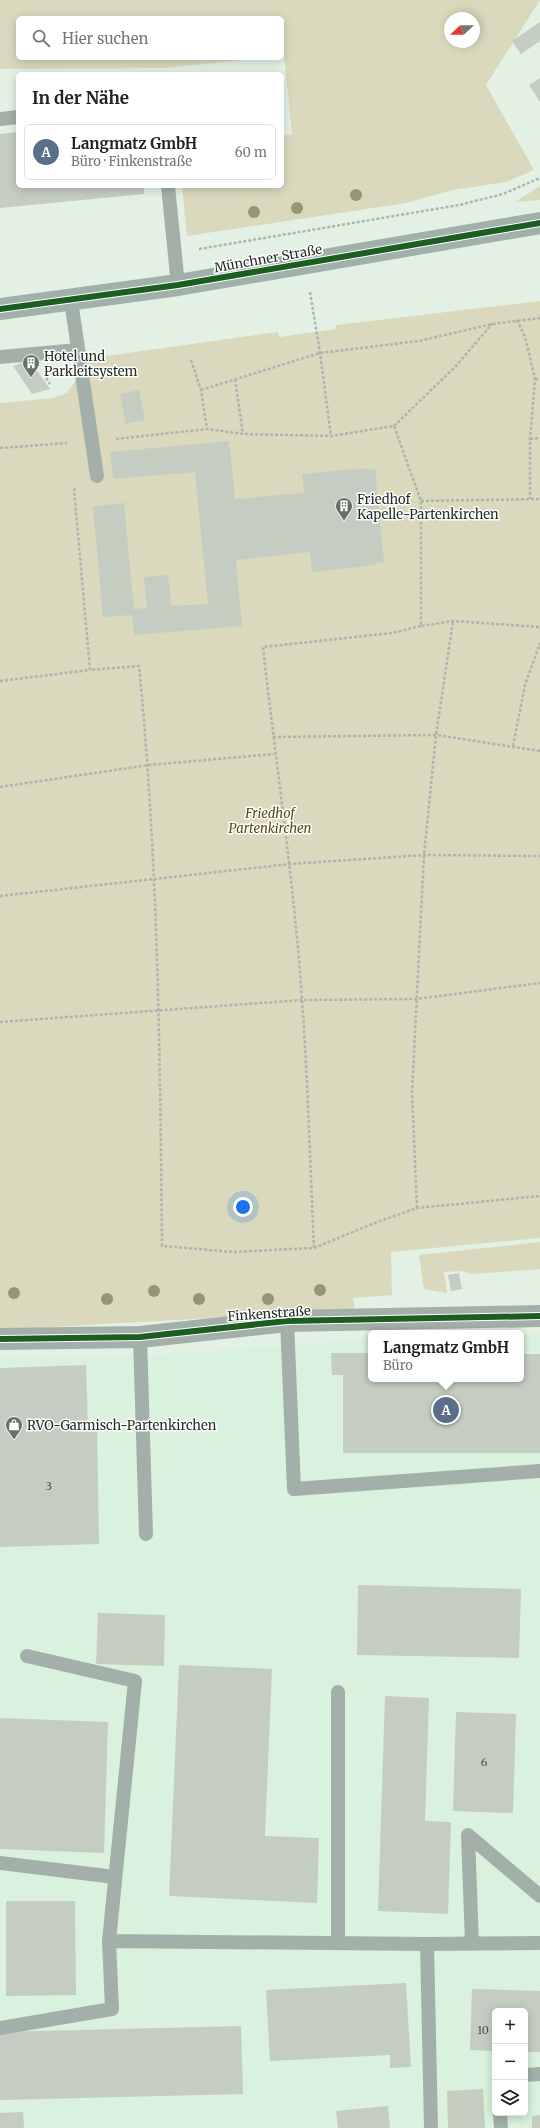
<!DOCTYPE html>
<html lang="de">
<head>
<meta charset="utf-8">
<style>
	:root { --surface:#fff; --page:#f2f2f2; --text:#222; --muted:#767676; --line:#e0e0e0; --accent:#2563eb }
	body { margin:0; font-family:Merriweather,serif; background:var(--page); color:var(--text) }
	.controls { position:absolute; right:12px; bottom:12px; display:grid; overflow:hidden; border-radius:6px; box-shadow:0 2px 10px #0003 }
	.controls button { width:36px; height:36px; display:grid; place-items:center; padding:0; border:0; border-bottom:1px solid var(--line); background:var(--surface); color:var(--text); font:20px sans-serif }
	.compass { position:absolute; left:444px; top:12px; width:36px; height:36px; border-radius:50%; background:var(--surface); box-shadow:0 2px 10px #0003; rotate:248deg }
	.you { position:absolute; left:243px; top:1207px; width:14px; height:14px; margin:-10px; border:3px solid #fff; border-radius:50%; background:#1a73e8; box-shadow:0 0 0 6px #1a73e833 }
	.badge { display:grid; place-items:center; width:26px; height:26px; border-radius:50%; background:var(--accent); color:#fff; font-size:13px; font-weight:700 }
	.pin { position:absolute; translate:-50% -50%; border:2px solid #fff; box-shadow:0 1px 4px #0006 }
	.popup { position:absolute; left:368px; top:1330px; width:156px; height:52px; box-sizing:border-box; display:grid; place-content:center; border-radius:6px; background:var(--surface); filter:drop-shadow(0 1px 3px #0005); font-size:13px; white-space:nowrap; color:var(--muted) }
	.popup b { font-size:15px; color:var(--text) }
	.popup::after { content:''; position:absolute; left:50%; top:100%; margin-left:-8px; border:8px solid transparent; border-top-color:var(--surface) }
	.list { margin:0; padding:0; list-style:none }
	h2 { display:flex; justify-content:space-between; align-items:center; height:52px; margin:0; padding:0 16px; font-size:17px }
	h2 small { font-size:13px; font-weight:400; color:var(--muted) }
	.list li { display:grid; grid-template-columns:26px 1fr auto; gap:12px; align-items:center; box-sizing:border-box; height:56px; margin:0 8px 8px; padding:0 8px; border:1px solid var(--line); border-radius:6px }
	.list b { display:block; font-size:15px; white-space:nowrap }
	.list p { margin:0; font-size:13px; white-space:nowrap; color:var(--muted) }
	.list em { font-size:13px; font-style:normal; color:var(--muted) }
	.icon { flex:none; width:22px; height:22px; fill:none; stroke:currentColor; stroke-width:2; stroke-linecap:round; stroke-linejoin:round }
	.map { position:relative; flex:none; width:540px; height:2128px; overflow:hidden }
	.search { position:absolute; background:var(--surface); box-shadow:0 2px 10px #0003; left:16px; top:16px; width:268px; height:44px; display:flex; align-items:center; gap:10px; box-sizing:border-box; padding:0 14px; border-radius:6px; color:var(--muted); font-size:15px }
	.panel { position:absolute; background:var(--surface); box-shadow:0 2px 10px #0003; left:16px; top:72px; width:268px; height:116px; border-radius:6px }
	.map>svg:first-child { display:block }
	.built { fill:#d9f1dd; fill-rule:evenodd }
	.green { fill:#dad8bd; fill-rule:evenodd }
	.building { fill:#c5cdc2 }
	.lines { fill:none; stroke-linecap:round; stroke-linejoin:round }
	.path { stroke:#acb6af; stroke-width:2.5; stroke-dasharray:3 2; stroke-linecap:butt }
	.service { stroke:#a3b0aa; stroke-width:14 }
	.minor { stroke:#a3b0aa; stroke-width:22 }
	.primary { stroke:#a1b1aa; stroke-width:22 }
	.cycleway-casing { stroke:#fff; stroke-width:8 }
	.cycleway { stroke:#1b5e20; stroke-width:6 }
	.tree { fill:#989572 }
	.labels { text-anchor:middle; stroke-width:3; stroke-linejoin:round; paint-order:stroke }
	.number-label { font-size:11px; fill:#4c554c }
	.street-label { font-size:13px; fill:#232d25; stroke:#fff }
	.poi-label { font-size:13px; fill:#232d25; stroke:#fff; text-anchor:start }
	.park-label { font-size:13px; font-style:italic; fill:#5a4913; stroke:#fff }
</style>
</head>
<body>
<div class="map">
<svg width="540" height="2128" viewBox="0 0 540 2128">
	<rect width="100%" height="100%" fill="#e3f1e5"/>
	<!-- built -->
	<path class="built" d="M 540,1334 L 540,2128 L 0,2128 L 0,1356 L 135,1356 L 371,1339 L 371,1379 L 521,1379 L 521,1335 ZM 495,2011 L 525,2011 L 525,2113 L 495,2113 Z"/>
	<!-- green -->
	<path class="green" d="M 0,0 L 540,0 L 486,85 L 534,170 L 506,182 L 453,190 L 406,203 L 187,236 L 182,186 L 282,186 L 282,136 L 292,134 L 284,56 L 282,56 L 282,18 L 18,18 L 18,58 L 259,58 L 166,68 L 0,69 ZM 450,18 L 474,18 L 474,42 L 450,42 Z
		M 540,186 L 540,200 L 515,202 Z
		M 540,301 L 540,1238 L 391,1252 L 392,1295 L 353,1298 L 355,1310 L 0,1330 L 0,403 L 53,398 L 67,393 L 92,358 L 278,332 L 279,337 L 336,329 L 336,325 Z
		M 540,1242 L 540,1269 L 473,1274 L 461,1271 L 444,1272 L 447,1293 L 424,1289 L 419,1255 Z"/>
	<!-- building -->
	<path class="building" d="M 540,22 L 540,41 L 521,54 L 512,41 Z
		M 540,78 L 540,102 L 529,85 Z
		M 18,132 L 18,186 L 144,186 L 144,194 L 0,208 L 0,134 Z
		M 30,360 L 50,389 L 32,394 L 13,366 Z
		M 139,390 L 145,420 L 126,424 L 120,394 Z
		M 229,441 L 235,499 L 304,493 L 302,474 L 366,468 L 366,470 L 375,469 L 384,562 L 376,563 L 376,565 L 312,572 L 310,552 L 236,560 L 242,626 L 134,635 L 132,615 L 103,617 L 93,506 L 124,503 L 134,609 L 147,608 L 144,577 L 168,575 L 171,606 L 208,604 L 195,472 L 113,479 L 110,452 Z
		M 459,1273 L 462,1289 L 451,1291 L 448,1275 Z
		M 331,1353 L 371,1353 L 371,1379 L 521,1379 L 521,1354 L 540,1354 L 540,1453 L 343,1453 L 343,1375 L 332,1375 Z
		M 86,1365 L 88,1427 L 97,1427 L 99,1544 L 0,1547 L 0,1368 Z
		M 358,1585 L 521,1589 L 519,1658 L 357,1655 Z
		M 98,1613 L 165,1615 L 164,1666 L 96,1664 Z
		M 179,1665 L 272,1669 L 265,1836 L 319,1838 L 317,1903 L 169,1896 Z
		M 385,1696 L 429,1698 L 425,1821 L 451,1822 L 448,1914 L 378,1911 Z
		M 456,1712 L 516,1714 L 513,1813 L 453,1811 Z
		M 0,1718 L 108,1722 L 104,1853 L 0,1849 Z
		M 6,1901 L 75,1901 L 76,1995 L 6,1996 Z
		M 406,1983 L 411,2067 L 390,2068 L 390,2055 L 270,2061 L 266,1990 Z
		M 472,1989 L 540,1991 L 540,2052 L 525,2052 L 525,2011 L 495,2011 L 495,2051 L 470,2050 Z
		M 241,2026 L 243,2094 L 0,2100 L 0,2032 Z
		M 483,2089 L 485,2128 L 448,2128 L 447,2091 Z
		M 388,2106 L 390,2128 L 338,2128 L 336,2111 Z
		M 23,2112 L 24,2128 L 0,2128 L 0,2113 Z
		M 540,2115 L 540,2128 L 532,2128 L 532,2116 Z"/>
	<g class="lines">
		<!-- path -->
		<path class="path" d="M 199,249 L 459,205 L 503,194 L 540,178
			M 310,292 L 320,353 L 331,436
			M 517,320 L 525,337 L 535,379 L 530,439 L 530,499
			M 191,360 L 201,390 L 207,429
			M 46,378 L 50,384
			M 235,379 L 243,434
			M 535,379 L 540,379
			M 201,390 L 320,353 L 419,341 L 492,324 L 540,318
			M 394,426 L 455,367 L 492,324
			M 116,439 L 207,429 L 243,434 L 331,436 L 394,426 L 421,501 L 421,626 L 453,621 L 540,627
			M 530,439 L 540,438
			M 0,448 L 67,443
			M 76,489 L 74,490 L 90,670 L 139,666 C 158,859 160,1053 162,1246 L 234,1252 L 314,1248 L 377,1222 L 417,1208 L 540,1196
			M 421,501 L 540,499
			M 0,681 L 90,670
			M 273,737 L 436,735 L 540,751
			M 513,746 L 525,685 L 540,643
			M 0,787 L 149,765 L 274,754
			M 0,896 L 290,864 L 424,855 L 540,856
			M 0,1022 L 302,1000 L 416,999 L 540,983
			M 417,1208 L 412,1093 L 424,855 L 436,735 L 453,621
			M 314,1248 C 310,1165 308,1082 302,999 C 294,882 276,765 263,647 L 392,633 L 421,626"/>
		<!-- service -->
		<path class="service" d="M 0,119 L 18,117
			M 168,186 L 178,285
			M 71,301 L 97,476
			M 0,357 L 78,350
			M 287,1321 L 294,1489 L 540,1471
			M 140,1337 L 146,1534
			M 27,1656 L 135,1681 L 109,1941 L 427,1944 L 540,1943
			M 0,1863 L 115,1877
			M 338,1943 L 338,1692
			M 427,1944 L 431,2128
			M 472,1944 L 468,1835 L 540,1896
			M 0,2028 L 112,2009 L 109,1941
			M 525,2075 L 540,2074
			M 500,2113 L 501,2128"/>
		<!-- minor -->
		<path class="minor" d="M 0,1339 L 140,1337 L 287,1321 L 540,1316"/>
		<!-- primary -->
		<path class="primary" d="M 0,309 L 178,285 L 540,223"/>
		<defs>
			<path id="cycleway" d="M 0,309 L 178,285 L 540,223
				M 0,1339 L 140,1337 L 287,1321 L 540,1316"/>
		</defs>
		<!-- cycleway casing -->
		<use href="#cycleway" class="cycleway-casing"/>
		<!-- cycleway -->
		<use href="#cycleway" class="cycleway"/>
	</g>
	<!-- trees -->
	<g class="tree">
		<circle cx="356" cy="195" r="6"/>
		<circle cx="297" cy="208" r="6"/>
		<circle cx="254" cy="212" r="6"/>
		<circle cx="320" cy="1290" r="6"/>
		<circle cx="154" cy="1291" r="6"/>
		<circle cx="14" cy="1293" r="6"/>
		<circle cx="107" cy="1299" r="6"/>
		<circle cx="199" cy="1299" r="6"/>
		<circle cx="268" cy="1299" r="6"/>
	</g>
	<!-- icons -->
	<defs>
		<symbol id="building-pin" viewBox="-11 -11 22 30"><path d="M0 17L-7.5 6A9.5 9.5 0 1 1 7.5 6Z" fill="#667268" stroke="#fff"/><path d="M-4-6H4V6H1V3H-1V6H-4ZM-2.5-4.3h1.7v1.8h-1.7ZM.8-4.3h1.7v1.8H.8ZM-2.5-1h1.7V.8h-1.7ZM.8-1h1.7V.8H.8Z" fill="#fff"/></symbol>
		<symbol id="shop-pin" viewBox="-11 -11 22 30"><path d="M0 17L-7.5 6A9.5 9.5 0 1 1 7.5 6Z" fill="#667268" stroke="#fff"/><path d="M-5-2.5h2.3a2.7 3.5 0 0 1 5.4 0H5L5.5 6h-11ZM-1.5-2.5h3a1.5 2.3 0 0 0-3 0Z" fill="#fff"/></symbol>
	</defs>
	<g fill-rule="evenodd">
		<use href="#building-pin" x="21" y="353" width="20" height="27"/>
		<use href="#building-pin" x="334" y="496" width="20" height="27"/>
		<use href="#shop-pin" x="4" y="1415" width="20" height="27"/>
	</g>
	<g class="labels">
		<!-- number labels -->
		<g class="number-label">
			<text x="49" y="1490">3</text>
			<text x="484" y="1766">6</text>
			<text x="483" y="2034">10</text>
		</g>
		<!-- street labels -->
		<g class="street-label">
			<text transform="translate(268 258) rotate(-10)" y="5">Münchner Straße</text>
			<text transform="translate(269 1313) rotate(-4)" y="5">Finkenstraße</text>
		</g>
		<!-- poi labels -->
		<g class="poi-label">
			<text x="44" y="361">Hotel und<tspan x="44" dy="15">Parkleitsystem</tspan></text>
			<text x="357" y="504">Friedhof<tspan x="357" dy="15">Kapelle-Partenkirchen</tspan></text>
			<text x="27" y="1430">RVO-Garmisch-Partenkirchen</text>
		</g>
		<!-- park labels -->
		<g class="park-label">
			<text x="270" y="818">Friedhof<tspan x="270" dy="15">Partenkirchen</tspan></text>
		</g>
	</g>
</svg>
<div class="controls">
<button>+</button>
<button>−</button>
<button><svg class="icon" aria-label="layers" viewBox="0 0 24 24"><path d="M12 4l9 5-9 5-9-5zM3 14l9 5 9-5"/></svg></button>
</div>
<svg class="compass" viewBox="-18 -18 36 36"><path d="M0-13l5 13h-10z" fill="#e53935"/><path d="M0 13l5-13h-10z" fill="#767676"/></svg>
<div class="you"></div>
<div class="pin badge" style="left:446px;top:1410px;background:#5c6f8a">A</div>
<div class="popup"><b>Langmatz GmbH</b>Büro</div>
<div class="search"><svg class="icon" aria-label="search" viewBox="0 0 24 24"><circle cx="10" cy="10" r="6"/><path d="M15 15l6 6"/></svg>Hier suchen</div>
<section class="panel">
<h2>In der Nähe<small></small></h2>
<ul class="list">
<li><span class="badge" style="background:#5c6f8a">A</span><div><b>Langmatz GmbH</b><p>Büro · Finkenstraße</p></div><em>60 m</em></li>
</ul>
</section>
</div>
</body>
</html>
